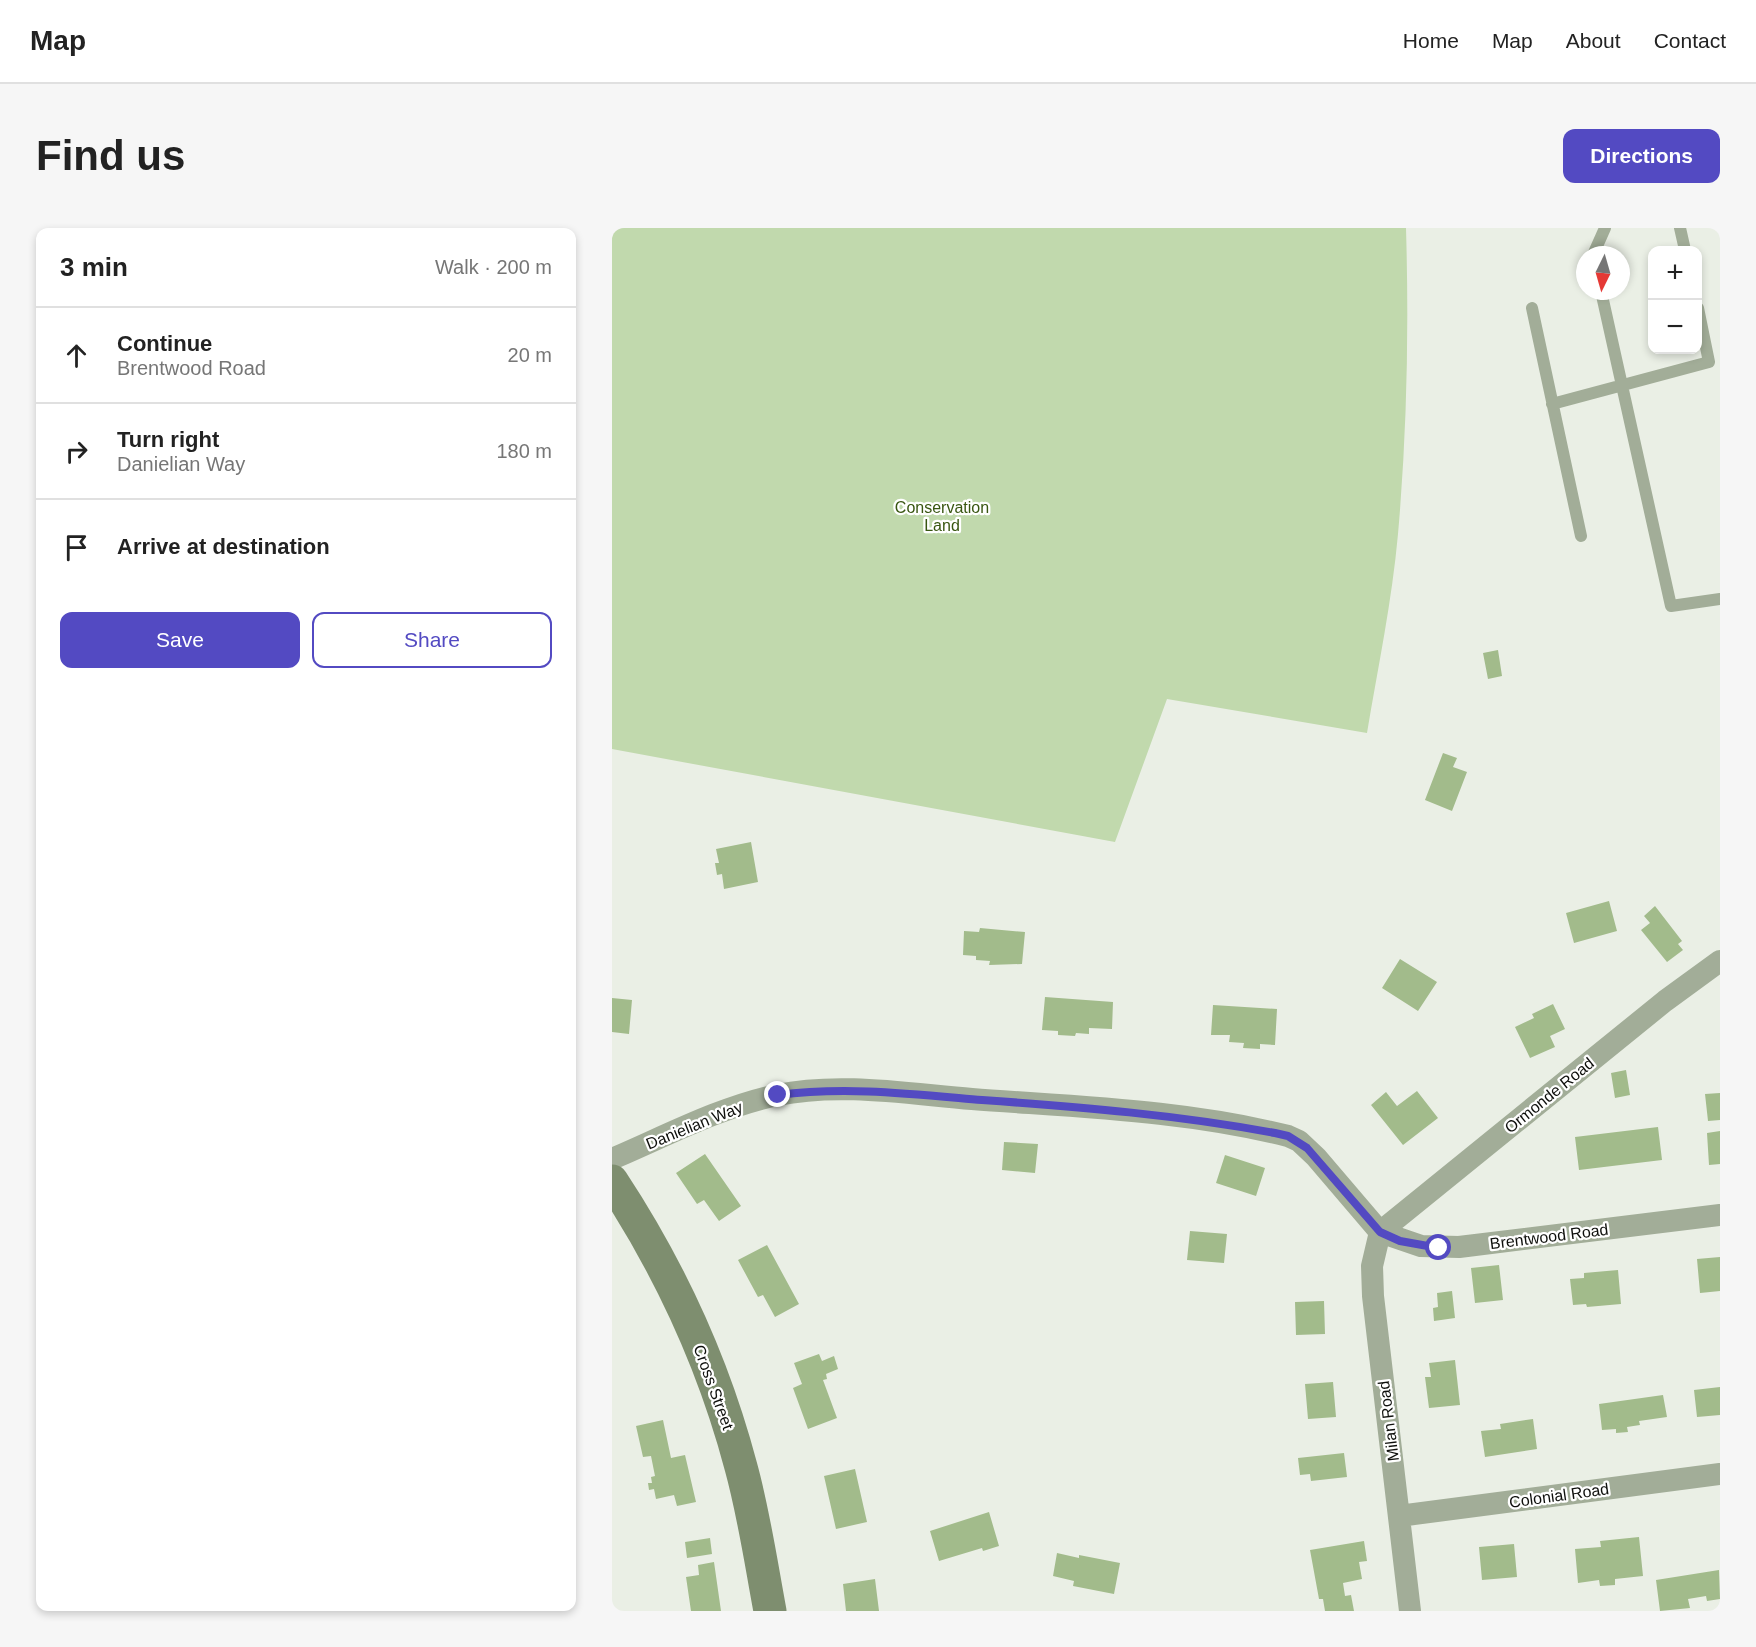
<!DOCTYPE html>
<html lang="en">
<head>
<meta charset="utf-8">
<style>
	:root { --surface:#fff; --page:#f6f6f6; --text:#222; --muted:#767676; --line:#e0e0e0; --accent:#534ac2 }
	body { margin:0; font-family:Helvetica,sans-serif; background:var(--page); color:var(--text) }
	.controls { position:absolute; right:18px; top:18px; display:grid; overflow:hidden; border-radius:12px; box-shadow:0 3px 9px #0003 }
	.controls button { width:54px; height:54px; display:grid; place-items:center; padding:0; border:0; border-bottom:2px solid var(--line); background:var(--surface); color:var(--text); font:30px sans-serif }
	.compass { position:absolute; left:964px; top:18px; width:54px; height:54px; border-radius:50%; background:var(--surface); box-shadow:0 3px 9px #0003; rotate:185deg }
	.stop { position:absolute; width:18px; height:18px; margin:-14px; border:4px solid #534ac2; border-radius:50%; background:#fff }
	.stop.end { background:#534ac2; border-color:#fff; box-shadow:0 2px 6px #0008 }
	.list { margin:0; padding:0; list-style:none }
	h2 { display:flex; justify-content:space-between; align-items:center; height:78px; margin:0; padding:0 24px; font-size:26px }
	h2 small { font-size:20px; font-weight:400; color:var(--muted) }
	.list li { display:grid; grid-template-columns:39px 1fr auto; gap:18px; align-items:center; box-sizing:border-box; height:96px; padding:0 24px; border-top:2px solid var(--line) }
	.list b { display:block; font-size:22px; white-space:nowrap }
	.list p { margin:0; font-size:20px; white-space:nowrap; color:var(--muted) }
	.list em { font-size:20px; font-style:normal; color:var(--muted) }
	.actions { display:flex; gap:12px; padding:18px 24px }
	.actions a { flex:1; padding:14px 0; border:2px solid var(--accent); border-radius:12px; text-align:center; font-size:21px; color:var(--accent) }
	.actions .main { background:var(--accent); color:#fff }
	.icon { flex:none; width:33px; height:33px; fill:none; stroke:currentColor; stroke-width:2; stroke-linecap:round; stroke-linejoin:round }
	.map { position:relative; flex:none; width:1108px; height:1383px; overflow:hidden; border-radius:12px }
	header { display:flex; align-items:center; gap:36px; box-sizing:border-box; height:84px; padding:0 30px; background:var(--surface); border-bottom:2px solid var(--line) }
	header strong { font-size:28px }
	nav { display:flex; gap:33px; margin-inline-start:auto; font-size:21px }
	.intro { display:flex; align-items:center; justify-content:space-between; box-sizing:border-box; height:144px; padding:0 36px }
	h1 { margin:0; font-size:42px }
	.button { padding:15px 27px; border-radius:12px; background:var(--accent); color:#fff; font-size:21px; font-weight:700 }
	main { display:flex; gap:36px; padding:0 36px }
	aside { flex:1; background:var(--surface); border-radius:12px; box-shadow:0 3px 9px #0003 }
	.map>svg:first-child { display:block }
	.green { fill:#c1d9ad }
	.building { fill:#a2bb8b }
	.lines { fill:none; stroke-linecap:round; stroke-linejoin:round }
	.lane { stroke:#a2ad98; stroke-width:12 }
	.street { stroke:#a2ad98; stroke-width:22 }
	.secondary { stroke:#7e8e6f; stroke-width:33 }
	.route { stroke:#534ac2; stroke-width:8 }
	.labels { text-anchor:middle; stroke-width:4.5; stroke-linejoin:round; paint-order:stroke }
	.park-label { font-size:16px; fill:#385610; stroke:#fff }
	.street-label { font-size:16px; fill:#0e0f0c; stroke:#fff }
</style>
</head>
<body>
<header>
<strong>Map</strong>
<nav><a>Home</a><a>Map</a><a>About</a><a>Contact</a></nav>
</header>
<div class="intro"><h1>Find us</h1><a class="button">Directions</a></div>
<main>
<aside>
<h2>3 min<small>Walk · 200 m</small></h2>
<ul class="list">
<li><svg class="icon" aria-label="ahead" viewBox="0 0 24 24"><path d="M12 20V5M6 11l6-6 6 6"/></svg><div><b>Continue</b><p>Brentwood Road</p></div><em>20 m</em></li>
<li><svg class="icon" aria-label="right" viewBox="0 0 24 24"><path d="M7 20v-9h11M14 6l5 5-5 5"/></svg><div><b>Turn right</b><p>Danielian Way</p></div><em>180 m</em></li>
<li><svg class="icon" aria-label="arrive" viewBox="0 0 24 24"><path d="M6 21V4h12l-3 4 3 4H6"/></svg><div><b>Arrive at destination</b></div></li>
</ul>
<div class="actions"><a class="main">Save</a><a>Share</a></div>
</aside>
<div class="map">
<svg width="1108" height="1383" viewBox="0 0 1108 1383">
	<rect width="100%" height="100%" fill="#eaefe5"/>
	<!-- green -->
	<path class="green" d="M 0,0 L 794,0 C 797,102 795,204 786,306 C 780,373 766,439 755,505 L 555,471 L 503,614 L 0,521 Z"/>
	<!-- building -->
	<path class="building" d="M 886,422 L 890,448 L 876,451 L 871,425 Z
		M 831,525 L 845,530 L 841,539 L 855,544 L 840,583 L 813,572 Z
		M 139,614 L 146,654 L 112,661 L 110,646 L 105,647 L 103,635 L 107,635 L 104,621 Z
		M 997,673 L 1005,703 L 962,715 L 954,685 Z
		M 1043,678 L 1070,713 L 1066,716 L 1071,722 L 1055,734 L 1029,702 L 1038,695 L 1032,688 Z
		M 368,700 L 413,704 L 410,736 L 377,737 L 378,733 L 364,732 L 364,728 L 351,727 L 352,703 L 367,704 Z
		M 788,731 L 825,754 L 806,783 L 770,760 Z
		M 433,769 L 501,774 L 500,801 L 477,800 L 477,806 L 464,805 L 463,808 L 446,807 L 446,803 L 430,802 Z
		M 0,770 L 20,772 L 17,806 L 0,804 Z
		M 941,776 L 953,801 L 938,808 L 943,819 L 918,830 L 903,799 L 922,790 L 920,786 Z
		M 601,777 L 665,781 L 663,817 L 648,816 L 648,821 L 631,820 L 632,815 L 617,814 L 618,807 L 599,807 Z
		M 1014,842 L 1018,867 L 1003,870 L 999,845 Z
		M 805,863 L 826,890 L 791,917 L 759,877 L 774,864 L 785,878 Z
		M 1108,865 L 1108,892 L 1096,893 L 1093,866 Z
		M 1046,899 L 1050,932 L 967,942 L 963,909 Z
		M 1108,903 L 1108,936 L 1097,937 L 1095,905 Z
		M 392,914 L 426,916 L 423,945 L 390,942 Z
		M 93,926 L 129,978 L 107,993 L 92,972 L 85,976 L 64,945 Z
		M 613,927 L 653,940 L 644,968 L 604,955 Z
		M 578,1003 L 615,1006 L 612,1035 L 575,1032 Z
		M 155,1017 L 187,1076 L 163,1089 L 151,1067 L 146,1069 L 126,1032 Z
		M 1108,1029 L 1108,1063 L 1088,1065 L 1085,1031 Z
		M 887,1037 L 891,1072 L 863,1075 L 859,1040 Z
		M 1006,1042 L 1009,1076 L 975,1079 L 974,1076 L 961,1077 L 958,1051 L 972,1050 L 972,1045 Z
		M 840,1063 L 843,1090 L 822,1093 L 821,1080 L 826,1079 L 825,1065 Z
		M 712,1073 L 713,1106 L 684,1107 L 683,1074 Z
		M 207,1126 L 210,1133 L 222,1128 L 226,1141 L 214,1146 L 215,1151 L 211,1152 L 225,1190 L 196,1201 L 181,1160 L 190,1156 L 182,1135 Z
		M 843,1132 L 848,1177 L 817,1180 L 813,1149 L 819,1149 L 817,1135 Z
		M 721,1154 L 724,1189 L 696,1191 L 693,1156 Z
		M 1108,1159 L 1108,1187 L 1085,1189 L 1082,1162 Z
		M 1051,1167 L 1055,1189 L 1027,1193 L 1028,1197 L 1015,1199 L 1016,1204 L 1004,1205 L 1004,1201 L 990,1202 L 987,1176 Z
		M 921,1191 L 925,1221 L 873,1229 L 869,1203 L 889,1201 L 888,1196 Z
		M 51,1192 L 59,1230 L 73,1227 L 84,1274 L 65,1278 L 62,1267 L 44,1271 L 42,1261 L 37,1262 L 36,1255 L 40,1255 L 39,1249 L 43,1248 L 39,1228 L 31,1229 L 24,1198 Z
		M 732,1225 L 735,1249 L 699,1253 L 698,1246 L 688,1247 L 686,1230 Z
		M 243,1241 L 255,1294 L 224,1301 L 212,1248 Z
		M 377,1284 L 387,1318 L 371,1323 L 370,1320 L 327,1333 L 318,1303 Z
		M 1027,1309 L 1031,1348 L 1003,1351 L 1003,1357 L 988,1358 L 987,1352 L 966,1355 L 963,1321 L 989,1319 L 988,1313 Z
		M 98,1310 L 100,1326 L 75,1330 L 73,1314 Z
		M 752,1313 L 755,1333 L 747,1334 L 750,1351 L 731,1355 L 733,1368 L 739,1367 L 742,1383 L 713,1383 L 711,1371 L 707,1371 L 698,1322 Z
		M 902,1316 L 905,1349 L 870,1352 L 867,1319 Z
		M 445,1325 L 467,1330 L 467,1327 L 508,1335 L 502,1366 L 461,1358 L 462,1353 L 441,1348 Z
		M 102,1334 L 109,1383 L 79,1383 L 74,1349 L 87,1347 L 86,1337 Z
		M 1107,1342 L 1108,1371 L 1095,1373 L 1094,1368 L 1076,1371 L 1078,1380 L 1048,1383 L 1044,1352 Z
		M 263,1351 L 267,1383 L 234,1383 L 231,1356 Z"/>
	<g class="lines">
		<!-- lane -->
		<path class="lane" d="M 1068,0 L 1073,22
			M 981,27 L 993,0
			M 989,63 L 1059,378 L 1108,371
			M 920,80 L 969,308
			M 940,176 L 1097,134 L 1086,80"/>
		<!-- street -->
		<path class="street" d="M 0,931 C 54,908 108,879 165,867 C 228,854 297,866 360,871 C 465,879 573,882 676,908 L 687,913 L 704,929 L 768,1004 L 809,1018 L 847,1019 L 1108,987
			M 768,1004 L 1053,773 L 1108,733
			M 768,1004 L 760,1038 L 761,1068 L 798,1383
			M 787,1288 L 1108,1246"/>
		<!-- secondary -->
		<path class="secondary" d="M 0,953 C 58,1041 102,1137 129,1239 C 142,1286 149,1335 158,1383"/>
	</g>
	<g class="lines">
		<!-- route -->
		<path class="route" d="M 166,867 C 234,858 301,866 370,872 C 469,879 566,887 663,905 L 676,908 L 695,920 L 768,1004 L 788,1013 L 827,1020"/>
	</g>
	<g class="labels">
		<!-- park labels -->
		<g class="park-label">
			<text x="330" y="285">Conservation<tspan x="330" dy="18">Land</tspan></text>
		</g>
		<!-- street labels -->
		<g class="street-label">
			<text transform="translate(937 867) rotate(-39)" y="6">Ormonde Road</text>
			<text transform="translate(82 897) rotate(-22)" y="6">Danielian Way</text>
			<text transform="translate(937 1008) rotate(-7)" y="6">Brentwood Road</text>
			<text transform="translate(102 1159) rotate(70)" y="6">Cross Street</text>
			<text transform="translate(776 1193) rotate(-97)" y="6">Milan Road</text>
			<text transform="translate(947 1267) rotate(-8)" y="6">Colonial Road</text>
		</g>
	</g>
</svg>
<div class="controls">
<button>+</button>
<button>−</button>
</div>
<svg class="compass" viewBox="-18 -18 36 36"><path d="M0-13l5 13h-10z" fill="#e53935"/><path d="M0 13l5-13h-10z" fill="#767676"/></svg>
<div class="stop" style="left:827px;top:1020px"></div>
<div class="stop end" style="left:166px;top:867px"></div>
</div>
</main>
</body>
</html>
